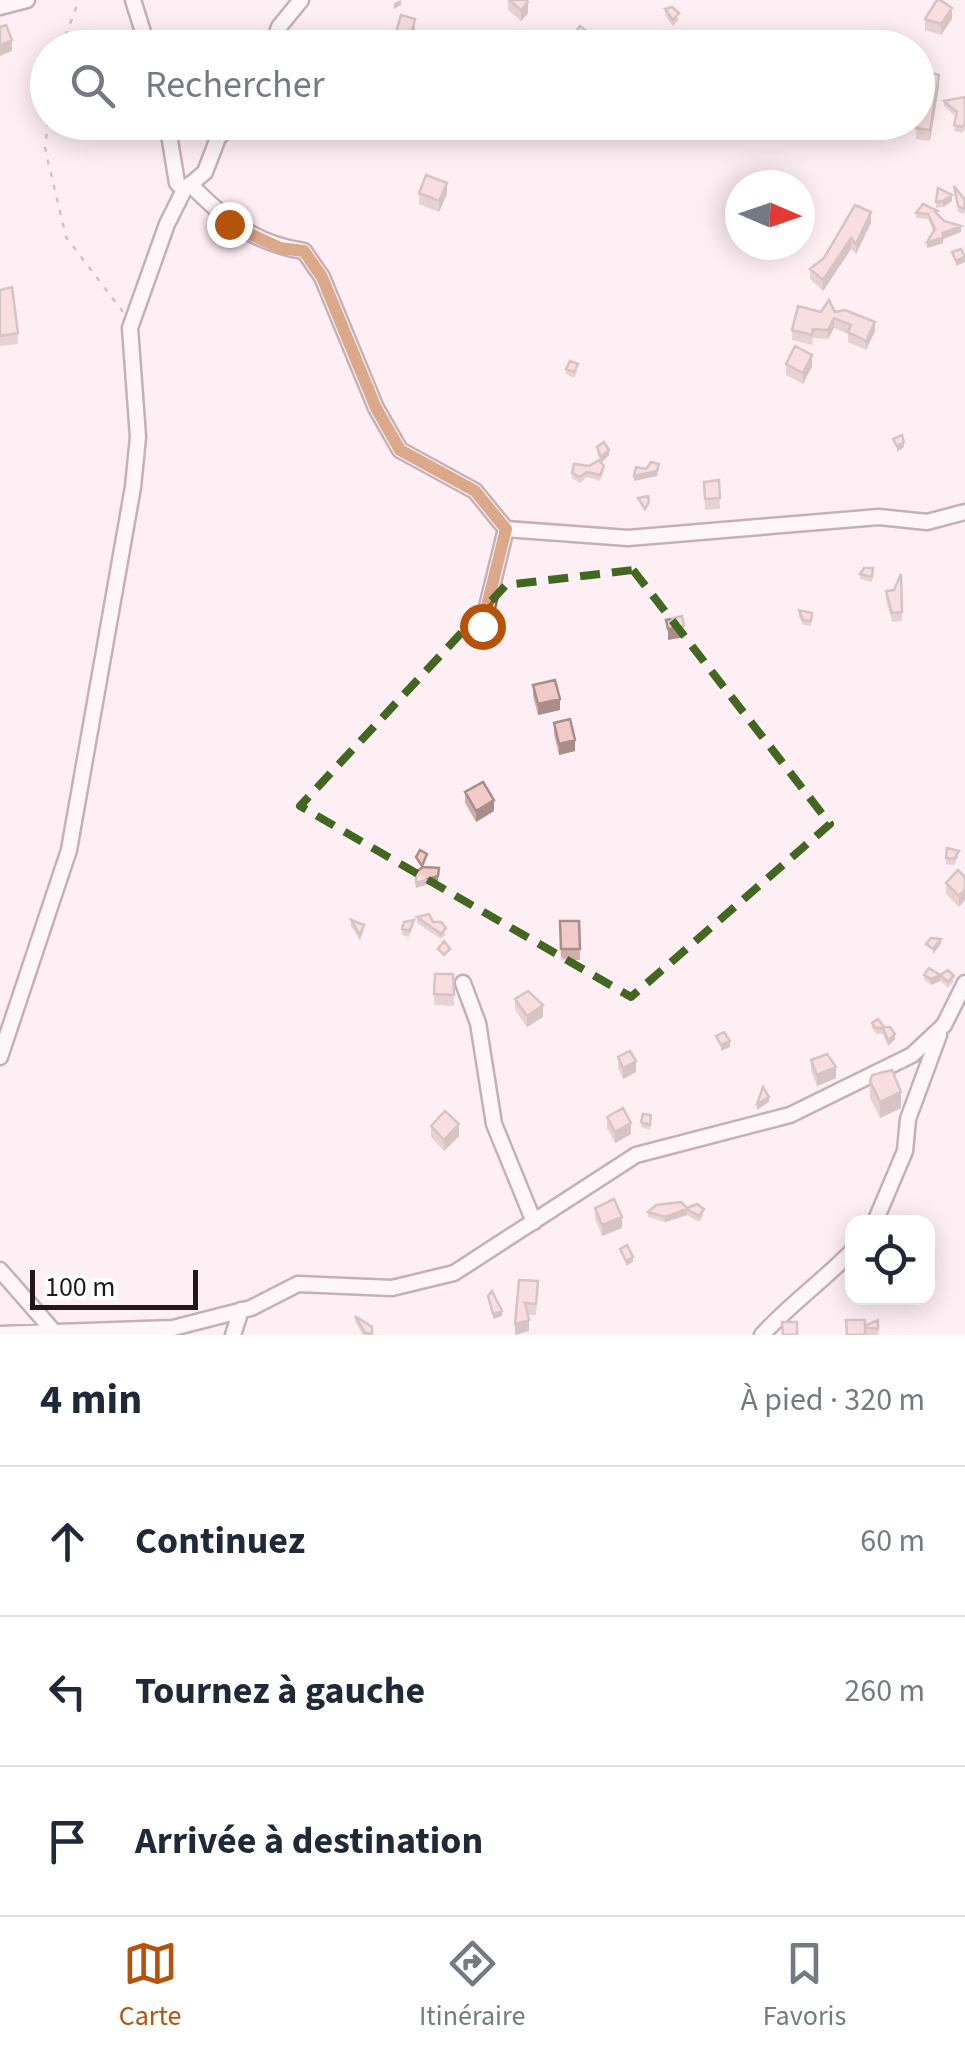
<!DOCTYPE html>
<html lang="fr">
<head>
<meta charset="utf-8">
<style>
	:root { --surface:#fff; --page:#f6f6f7; --text:#1f2937; --muted:#747a83; --line:#e0e1e3; --accent:#b45309 }
	body { margin:0; font-family:"Source Sans 3",sans-serif; background:var(--page); color:var(--text) }
	.controls { position:absolute; right:30px; bottom:30px; display:grid; overflow:hidden; border-radius:20px; box-shadow:0 5px 25px #0003 }
	.controls button { width:90px; height:90px; display:grid; place-items:center; padding:0; border:0; border-bottom:2px solid var(--line); background:var(--surface); color:var(--text); font:50px sans-serif }
	.compass { position:absolute; left:725px; top:170px; width:90px; height:90px; border-radius:50%; background:var(--surface); box-shadow:0 5px 25px #0003; rotate:92deg }
	.scale { position:absolute; left:30px; bottom:25px; width:168px; box-sizing:border-box; padding-left:10px; border:5px solid #23161b; border-top:0; font-size:28px; line-height:35px; white-space:nowrap; color:#23161b; -webkit-text-stroke:8px #fff; paint-order:stroke }
	.stop { position:absolute; width:30px; height:30px; margin:-22px; border:8px solid #b45309; border-radius:50%; background:#fff }
	.stop.end { background:#b45309; border-color:#fff; box-shadow:0 2px 10px #0008 }
	.list { margin:0; padding:0; list-style:none }
	h2 { display:flex; justify-content:space-between; align-items:center; height:130px; margin:0; padding:0 40px; font-size:42px }
	h2 small { font-size:32px; font-weight:400; color:var(--muted) }
	.list li { display:grid; grid-template-columns:65px 1fr auto; gap:30px; align-items:center; box-sizing:border-box; height:150px; padding:0 40px; border-top:2px solid var(--line) }
	.list b { display:block; font-size:38px; white-space:nowrap }
	.list em { font-size:32px; font-style:normal; color:var(--muted) }
	.icon { flex:none; width:55px; height:55px; fill:none; stroke:currentColor; stroke-width:2; stroke-linecap:round; stroke-linejoin:round }
	.map { position:relative; flex:none; width:965px; height:1335px; overflow:hidden }
	.search { position:absolute; background:var(--surface); box-shadow:0 5px 25px #0003; left:30px; right:30px; top:30px; height:110px; display:flex; align-items:center; gap:25px; box-sizing:border-box; padding:0 35px; border-radius:55px; color:var(--muted); font-size:38px }
	.sheet { height:580px; background:var(--surface) }
	nav { display:flex; justify-content:space-around; align-items:center; box-sizing:border-box; height:140px; border-top:2px solid var(--line); background:var(--surface); font-size:28px; color:var(--muted) }
	nav a { display:grid; justify-items:center; gap:5px }
	nav .on { color:var(--accent) }
	.map>svg:first-child { display:block }
	.lines { fill:none; stroke-linecap:round; stroke-linejoin:round }
	.minor-casing { stroke:#846470; stroke-width:19 }
	.path { stroke:#9b8d92; stroke-width:2.5; stroke-dasharray:5 8; stroke-linecap:butt }
	.minor { stroke:#fff; stroke-width:14 }
	.wall { fill:#cfaeab }
	.shaded-wall { fill:#a98d8b }
	.building { fill:#f1cac7; stroke:#a98d8b; stroke-width:2.5 }
	.route { stroke:#b45309; stroke-width:12 }
	.marked { fill:none; stroke:#426721; stroke-width:8; stroke-dasharray:20 12; stroke-linejoin:round }
</style>
</head>
<body>
<div class="map">
<svg width="965" height="1335" viewBox="0 0 965 1335">
	<rect width="100%" height="100%" fill="#feeff4"/>
	<g class="lines">
		<defs>
			<path id="minor" d="M 133,0 L 148,48
				M 0,7 L 27,0
				M 272,48 L 279,27 L 301,0
				M 167,122 L 177,183 L 184,190
				M 190,184 C 224,219 255,244 304,251 L 322,277 L 376,408 L 400,450 L 475,491 L 506,529 L 482,627
				M 506,529 L 628,538 L 879,517 L 927,522 L 965,512
				M 463,983 L 478,1023 L 494,1124 L 534,1222
				M 0,1057 L 69,850 L 133,487 L 138,437 L 130,328 L 167,224 L 184,190 L 205,172 L 218,138 L 233,122
				M 875,1222 L 905,1151 L 908,1119 L 939,1035
				M 0,1270 L 56,1334
				M 0,1334 L 173,1328 L 251,1308 L 298,1284 L 392,1288 L 454,1273 L 636,1155 L 790,1115 L 912,1055 L 944,1025 L 965,983
				M 233,1335 L 241,1310
				M 762,1335 C 790,1304 823,1281 852,1251"/>
		</defs>
		<!-- minor casing -->
		<use href="#minor" class="minor-casing"/>
		<!-- path -->
		<path class="path" d="M 61,48 L 79,0
			M 48,121 L 45,148 L 66,237 L 123,312"/>
		<!-- minor -->
		<use href="#minor" class="minor"/>
	</g>
	<!-- wall -->
	<path class="wall" d="M 508,0 L 528,13 L 521,21 L 508,10 Z
		M 665,9 L 679,19 L 673,26 L 665,15 Z
		M 925,19 L 952,19 L 941,35 L 925,30 Z
		M 415,30 L 410,48 L 396,43 L 396,32 Z
		M 641,32 L 652,39 L 663,48 L 653,48 L 652,45 L 640,44 Z
		M 918,71 L 926,75 L 939,86 L 930,141 L 916,139 Z
		M 965,97 L 965,129 L 962,133 L 954,131 L 956,117 L 944,106 L 944,101 Z
		M 954,186 L 965,200 L 964,214 L 958,212 Z
		M 419,193 L 447,194 L 439,212 L 419,204 Z
		M 952,201 L 943,207 L 936,208 L 936,202 Z
		M 916,213 L 938,216 L 944,221 L 961,232 L 943,239 L 943,243 L 927,248 L 933,231 L 928,219 L 916,218 Z
		M 871,223 L 856,254 L 851,249 L 823,291 L 810,279 L 810,269 Z
		M 0,290 L 18,333 L 18,344 L 0,346 Z
		M 821,312 L 835,312 L 875,331 L 866,350 L 848,342 L 848,334 L 834,328 L 828,339 L 813,338 L 812,345 L 792,340 L 792,330 Z
		M 786,364 L 812,366 L 803,384 L 786,375 Z
		M 566,369 L 578,370 L 574,378 L 566,374 Z
		M 597,447 L 609,455 L 601,463 L 604,471 L 600,481 L 587,477 L 580,483 L 572,478 L 572,473 L 601,462 L 597,453 Z
		M 719,480 L 720,509 L 705,510 L 704,482 Z
		M 873,568 L 872,582 L 860,579 L 860,574 Z
		M 901,574 L 902,621 L 892,622 L 886,600 L 886,591 L 894,590 Z
		M 799,610 L 812,613 L 811,626 L 803,625 L 799,616 Z
		M 533,685 L 560,710 L 538,715 L 533,696 Z
		M 554,723 L 575,751 L 559,755 L 554,734 Z
		M 465,792 L 494,811 L 476,822 L 465,803 Z
		M 959,856 L 954,865 L 946,864 L 946,858 Z
		M 965,877 L 965,900 L 959,907 L 946,894 L 946,883 Z
		M 417,917 L 433,922 L 446,934 L 441,939 L 417,923 Z
		M 351,920 L 364,930 L 360,941 L 351,926 Z
		M 560,921 L 579,921 L 580,960 L 561,960 Z
		M 414,925 L 409,937 L 402,935 L 402,929 Z
		M 929,968 L 954,981 L 948,988 L 940,981 L 931,985 L 924,980 L 924,975 Z
		M 435,974 L 453,974 L 454,1006 L 434,1005 Z
		M 515,999 L 543,1017 L 527,1027 L 515,1010 Z
		M 878,1019 L 895,1039 L 888,1046 L 883,1034 L 876,1034 L 872,1028 L 872,1023 Z
		M 618,1057 L 636,1072 L 623,1079 L 618,1068 Z
		M 811,1060 L 836,1078 L 817,1086 L 811,1071 Z
		M 870,1081 L 901,1108 L 880,1118 L 870,1098 Z
		M 607,1117 L 631,1134 L 615,1143 L 607,1128 Z
		M 651,1120 L 650,1130 L 641,1127 L 641,1122 Z
		M 431,1126 L 459,1136 L 444,1151 L 431,1137 Z
		M 595,1208 L 622,1228 L 602,1236 L 595,1219 Z
		M 687,1208 L 704,1215 L 699,1222 L 687,1215 L 665,1222 L 648,1217 L 648,1212 Z
		M 538,1281 L 536,1315 L 528,1315 L 529,1331 L 515,1335 L 515,1324 Z
		M 355,1316 L 372,1327 L 372,1335 L 363,1335 L 355,1321 Z
		M 878,1320 L 878,1335 L 847,1335 L 865,1326 Z"/>
	<!-- shaded-wall -->
	<path class="shaded-wall" d="M 401,0 L 401,5 L 394,9 L 394,3 Z
		M 528,2 L 528,13 L 521,21 L 521,10 Z
		M 952,8 L 952,19 L 941,35 L 941,24 Z
		M 415,19 L 415,30 L 410,48 L 410,37 Z
		M 12,40 L 12,51 L 0,56 L 0,45 Z
		M 939,75 L 939,86 L 930,141 L 930,130 Z
		M 447,183 L 447,194 L 439,212 L 439,201 Z
		M 952,195 L 952,201 L 943,207 L 943,201 Z
		M 871,212 L 871,223 L 856,254 L 856,244 Z
		M 961,226 L 961,232 L 943,239 L 943,233 Z
		M 851,238 L 851,249 L 823,291 L 823,280 Z
		M 943,238 L 943,243 L 927,248 L 927,242 Z
		M 965,256 L 965,262 L 956,266 L 956,261 Z
		M 834,318 L 834,328 L 828,339 L 828,330 Z
		M 875,322 L 875,331 L 866,350 L 866,341 Z
		M 812,355 L 812,366 L 803,384 L 803,373 Z
		M 904,442 L 904,447 L 897,452 L 897,446 Z
		M 609,450 L 609,455 L 601,463 L 601,457 Z
		M 659,464 L 657,476 L 634,481 L 634,476 Z
		M 684,626 L 684,637 L 668,640 L 668,629 Z
		M 560,699 L 560,710 L 538,715 L 538,704 Z
		M 575,740 L 575,751 L 559,755 L 559,744 Z
		M 494,800 L 494,811 L 476,822 L 476,811 Z
		M 438,876 L 438,881 L 416,888 L 416,883 Z
		M 965,889 L 965,900 L 959,907 L 959,896 Z
		M 941,939 L 941,944 L 933,954 L 933,949 Z
		M 940,975 L 940,981 L 931,985 L 931,979 Z
		M 543,1005 L 543,1017 L 527,1027 L 527,1016 Z
		M 895,1034 L 895,1039 L 888,1046 L 888,1041 Z
		M 730,1041 L 730,1047 L 721,1051 L 721,1045 Z
		M 636,1061 L 636,1072 L 623,1079 L 623,1068 Z
		M 836,1067 L 836,1078 L 817,1086 L 817,1075 Z
		M 901,1092 L 901,1108 L 880,1118 L 880,1102 Z
		M 769,1097 L 769,1102 L 757,1110 L 757,1104 Z
		M 631,1123 L 631,1134 L 615,1143 L 615,1132 Z
		M 459,1124 L 459,1136 L 444,1151 L 444,1140 Z
		M 687,1209 L 687,1215 L 665,1222 L 665,1217 Z
		M 622,1217 L 622,1228 L 602,1236 L 602,1225 Z
		M 633,1257 L 633,1262 L 626,1266 L 626,1261 Z
		M 502,1311 L 502,1316 L 493,1319 L 493,1314 Z
		M 529,1320 L 529,1331 L 515,1335 L 515,1324 Z"/>
	<!-- building -->
	<path class="building" d="M 509,0 L 526,0 L 528,2 L 521,10 Z
		M 937,0 L 940,0 L 952,8 L 941,24 L 925,19 Z
		M 672,7 L 679,13 L 673,20 L 665,9 Z
		M 401,15 L 415,19 L 410,37 L 396,32 Z
		M 6,25 L 12,40 L 0,45 L 0,27 Z
		M 580,26 L 595,38 L 587,48 L 573,48 L 567,43 Z
		M 641,32 L 648,32 L 652,39 L 663,39 L 662,48 L 655,48 L 652,40 L 640,39 Z
		M 229,34 L 239,48 L 217,48 L 215,44 Z
		M 918,71 L 926,75 L 927,71 L 939,75 L 930,130 L 916,128 L 919,94 Z
		M 965,97 L 965,124 L 962,127 L 954,125 L 957,112 L 944,101 Z
		M 426,175 L 447,183 L 439,201 L 419,193 Z
		M 954,186 L 965,200 L 964,209 L 958,206 Z
		M 938,188 L 952,195 L 943,201 L 936,202 Z
		M 923,204 L 938,211 L 935,212 L 944,221 L 961,226 L 943,233 L 943,238 L 927,242 L 935,229 L 928,214 L 916,213 Z
		M 855,205 L 871,212 L 856,244 L 851,238 L 823,280 L 810,269 L 824,258 Z
		M 961,249 L 965,256 L 956,261 L 952,252 Z
		M 12,287 L 18,333 L 0,336 L 0,290 Z
		M 829,300 L 835,312 L 845,310 L 875,322 L 866,341 L 848,332 L 851,325 L 834,318 L 828,330 L 813,329 L 812,335 L 792,330 L 798,306 L 821,312 Z
		M 795,346 L 812,355 L 803,373 L 786,364 Z
		M 570,361 L 578,364 L 574,372 L 566,369 Z
		M 902,435 L 904,442 L 897,446 L 893,439 Z
		M 604,442 L 609,450 L 601,457 L 597,447 Z
		M 599,460 L 604,466 L 600,475 L 587,472 L 580,477 L 572,473 L 574,464 L 589,466 Z
		M 651,462 L 659,464 L 657,471 L 634,476 L 636,467 L 646,469 Z
		M 719,480 L 720,498 L 705,499 L 704,482 Z
		M 648,496 L 649,502 L 645,509 L 638,498 Z
		M 864,568 L 873,568 L 872,577 L 860,574 Z
		M 901,574 L 902,612 L 892,613 L 886,591 L 894,590 Z
		M 799,610 L 812,613 L 811,621 L 803,620 Z
		M 682,616 L 684,626 L 668,629 L 666,620 Z
		M 555,680 L 560,699 L 538,704 L 533,685 Z
		M 570,719 L 575,740 L 559,744 L 554,723 Z
		M 483,782 L 494,800 L 476,811 L 465,792 Z
		M 947,848 L 959,851 L 954,859 L 946,858 Z
		M 420,850 L 427,854 L 422,866 L 416,857 Z
		M 423,867 L 439,868 L 438,876 L 416,883 L 416,872 Z
		M 958,870 L 965,877 L 965,889 L 959,896 L 946,883 Z
		M 429,914 L 433,922 L 441,922 L 446,928 L 441,934 L 417,917 Z
		M 351,920 L 364,925 L 360,935 Z
		M 414,920 L 409,931 L 402,929 L 404,922 Z
		M 560,921 L 579,921 L 580,949 L 561,949 Z
		M 931,938 L 941,939 L 933,949 L 926,944 Z
		M 444,941 L 450,949 L 444,955 L 438,949 Z
		M 929,968 L 940,975 L 948,970 L 954,976 L 948,982 L 940,975 L 931,979 L 924,975 Z
		M 435,974 L 453,974 L 454,995 L 434,994 Z
		M 528,991 L 543,1005 L 527,1016 L 515,999 Z
		M 878,1019 L 884,1027 L 890,1027 L 895,1034 L 888,1041 L 883,1028 L 876,1028 L 872,1023 Z
		M 724,1032 L 730,1041 L 721,1045 L 716,1036 Z
		M 630,1051 L 636,1061 L 623,1068 L 618,1057 Z
		M 827,1054 L 836,1067 L 817,1075 L 811,1060 Z
		M 892,1070 L 901,1092 L 880,1102 L 870,1081 L 872,1075 Z
		M 763,1087 L 769,1097 L 757,1104 Z
		M 623,1108 L 631,1123 L 615,1132 L 607,1117 Z
		M 445,1111 L 459,1124 L 444,1140 L 431,1126 Z
		M 643,1114 L 651,1115 L 650,1125 L 641,1122 Z
		M 614,1199 L 622,1217 L 602,1225 L 595,1208 Z
		M 681,1202 L 687,1208 L 697,1204 L 704,1209 L 699,1216 L 687,1209 L 665,1217 L 648,1212 L 656,1205 Z
		M 627,1245 L 633,1257 L 626,1261 L 620,1249 Z
		M 519,1280 L 538,1281 L 536,1304 L 525,1303 L 529,1320 L 515,1324 Z
		M 492,1291 L 502,1311 L 493,1314 L 488,1296 Z
		M 355,1316 L 372,1327 L 372,1334 L 365,1333 Z
		M 846,1320 L 865,1320 L 865,1326 L 878,1320 L 878,1329 L 865,1327 L 865,1335 L 847,1335 Z
		M 782,1322 L 797,1322 L 797,1335 L 783,1335 Z"/>
	<g class="lines">
		<!-- route -->
		<path class="route" d="M 229,224 L 280,248 L 304,251 L 322,277 L 376,408 L 400,450 L 475,491 L 506,529 L 482,626"/>
	</g>
	<!-- marked area -->
	<path d="M0 0H965V1335H0ZM 633,570 L 830,824 L 631,997 L 300,806 L 506,585 Z" fill="#feeff4" fill-opacity=".55" fill-rule="evenodd"/>
	<path class="marked" d="M 633,570 L 830,824 L 631,997 L 300,806 L 506,585 Z"/>
</svg>
<div class="controls">
<button><svg class="icon" aria-label="locate" viewBox="0 0 24 24"><circle cx="12" cy="12" r="6"/><path d="M12 2v4M12 18v4M2 12h4M18 12h4"/></svg></button>
</div>
<svg class="compass" viewBox="-18 -18 36 36"><path d="M0-13l5 13h-10z" fill="#e53935"/><path d="M0 13l5-13h-10z" fill="#747a83"/></svg>
<div class="scale">100 m</div>
<div class="stop" style="left:482px;top:626px"></div>
<div class="stop end" style="left:229px;top:224px"></div>
<div class="search"><svg class="icon" aria-label="search" viewBox="0 0 24 24"><circle cx="10" cy="10" r="6"/><path d="M15 15l6 6"/></svg>Rechercher</div>
</div>
<section class="sheet">
<h2>4 min<small>À pied · 320 m</small></h2>
<ul class="list">
<li><svg class="icon" aria-label="ahead" viewBox="0 0 24 24"><path d="M12 20V5M6 11l6-6 6 6"/></svg><div><b>Continuez</b></div><em>60 m</em></li>
<li><svg class="icon" aria-label="left" viewBox="0 0 24 24"><path d="M17 20v-9H6M10 6l-5 5 5 5"/></svg><div><b>Tournez à gauche</b></div><em>260 m</em></li>
<li><svg class="icon" aria-label="arrive" viewBox="0 0 24 24"><path d="M6 21V4h12l-3 4 3 4H6"/></svg><div><b>Arrivée à destination</b></div></li>
</ul>
</section>
<nav>
<a class="on"><svg class="icon" aria-label="map" viewBox="0 0 24 24"><path d="M3 6l6-2 6 2 6-2v14l-6 2-6-2-6 2zM9 4v14M15 6v14"/></svg>Carte</a>
<a><svg class="icon" aria-label="directions" viewBox="0 0 24 24"><path d="M12 3l9 9-9 9-9-9zM9 14v-3h6M13 9l2 2-2 2"/></svg>Itinéraire</a>
<a><svg class="icon" aria-label="saved" viewBox="0 0 24 24"><path d="M7 4h10v16l-5-4-5 4z"/></svg>Favoris</a>
</nav>
</body>
</html>
